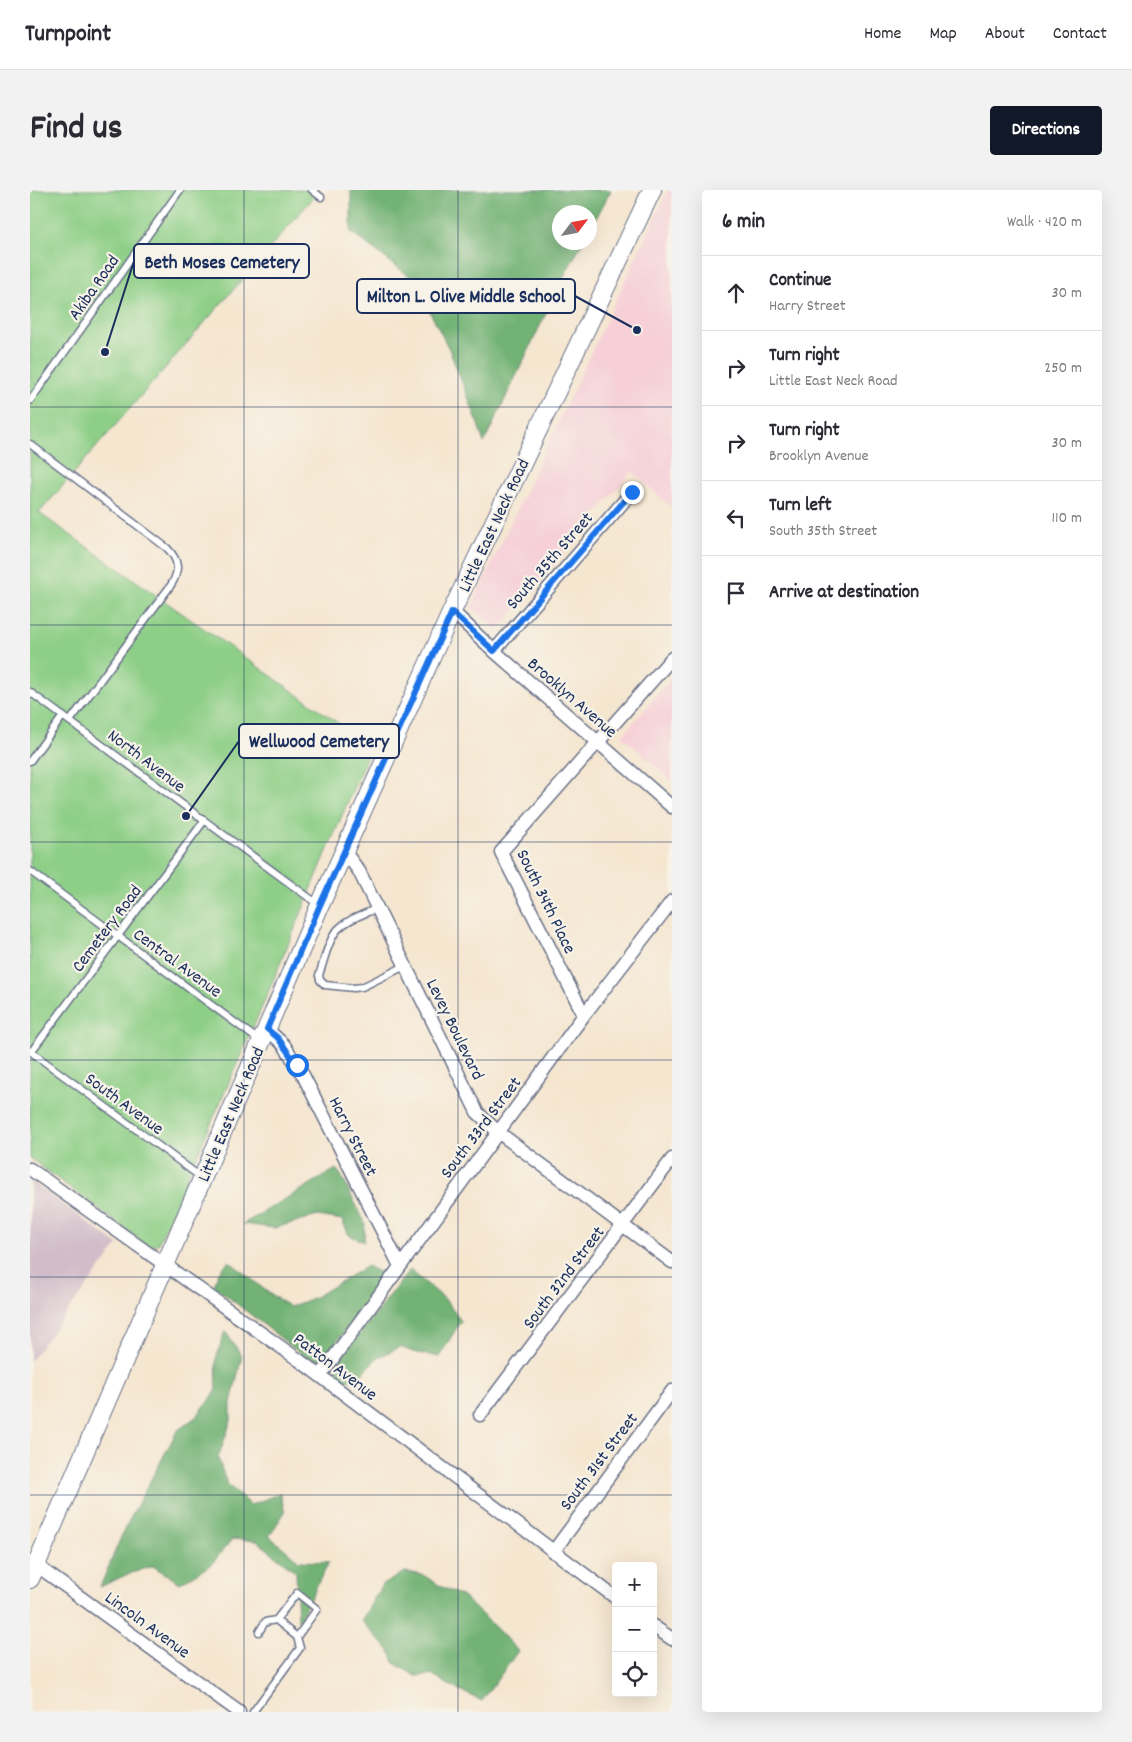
<!DOCTYPE html>
<html lang="en">
<head>
<meta charset="utf-8">
<style>
	:root { --surface:#fff; --page:#f2f2f3; --text:#2b2b33; --muted:#7c7c81; --line:#e1e1e2; --accent:#111827 }
	body { margin:0; font-family:Dekko,sans-serif; background:var(--page); color:var(--text) }
	.controls { position:absolute; right:15px; bottom:15px; display:grid; overflow:hidden; border-radius:5px; box-shadow:0 5px 20px #0002 }
	.controls button { width:45px; height:45px; display:grid; place-items:center; padding:0; border:0; border-bottom:1px solid var(--line); background:var(--surface); color:var(--text); font:25px sans-serif }
	.compass { position:absolute; left:522px; top:15px; width:45px; height:45px; border-radius:50%; background:var(--surface); box-shadow:0 5px 20px #0002; rotate:58deg }
	.stop { position:absolute; width:15px; height:15px; margin:-11px; border:4px solid #1a73e8; border-radius:50%; background:#fff }
	.stop.end { background:#1a73e8; border-color:#fff; box-shadow:0 1px 5px #0008 }
	.list { margin:0; padding:0; list-style:none }
	h2 { display:flex; justify-content:space-between; align-items:center; height:65px; margin:0; padding:0 20px; font-size:21px }
	h2 small { font-size:16px; font-weight:400; color:var(--muted) }
	.list li { display:grid; grid-template-columns:32px 1fr auto; gap:15px; align-items:center; box-sizing:border-box; height:75px; padding:0 20px; border-top:1px solid var(--line) }
	.list b { display:block; font-size:19px; white-space:nowrap }
	.list p { margin:0; font-size:16px; white-space:nowrap; color:var(--muted) }
	.list em { font-size:16px; font-style:normal; color:var(--muted) }
	.icon { flex:none; width:28px; height:28px; fill:none; stroke:currentColor; stroke-width:2; stroke-linecap:round; stroke-linejoin:round }
	.map { position:relative; flex:none; width:642px; height:1522px; overflow:hidden; border-radius:5px }
	header { display:flex; align-items:center; gap:30px; box-sizing:border-box; height:70px; padding:0 25px; background:var(--surface); border-bottom:1px solid var(--line) }
	header strong { font-size:24px }
	nav { display:flex; gap:28px; margin-inline-start:auto; font-size:18px }
	.intro { display:flex; align-items:center; justify-content:space-between; box-sizing:border-box; height:120px; padding:0 30px }
	h1 { margin:0; font-size:35px }
	.button { padding:12px 22px; border-radius:5px; background:var(--accent); color:#fff; font-size:18px; font-weight:700 }
	main { display:flex; gap:30px; padding:0 30px }
	aside { flex:1; background:var(--surface); border-radius:5px; box-shadow:0 5px 20px #0002 }
	.map>svg:first-child { display:block }
	.built { fill:#f6cfd7 }
	.industrial { fill:#d1bdc9 }
	.green { fill:#8ecf87; stroke:#547f72 }
	.forest { fill:#72b274; stroke:#467069 }
	.lines { fill:none; stroke-linecap:round; stroke-linejoin:round }
	.lane-casing { stroke:#676f86; stroke-width:9 }
	.street-casing { stroke:#676f86; stroke-width:15 }
	.secondary-casing { stroke:#676f86; stroke-width:20 }
	.lane { stroke:#fff; stroke-width:6 }
	.street { stroke:#fff; stroke-width:12 }
	.secondary { stroke:#fff; stroke-width:18 }
	.route { stroke:#1a73e8; stroke-width:6 }
	.grid { fill:none; stroke:#1b2f5e; stroke-width:1; stroke-opacity:0.55 }
	.labels { text-anchor:middle; stroke-width:4.5; stroke-linejoin:round; paint-order:stroke }
	.street-label { font-size:18px; fill:#1b2f5e; stroke:#f7f3e8 }
	.leader { fill:none; stroke:#1b2f5e; stroke-width:2 }
	.callout-dot { fill:#1b2f5e; stroke:#f7f3e8; stroke-width:2 }
	.callout { fill:#f7f3e8; stroke:#1b2f5e; stroke-width:2 }
	.callout-label { font-size:19px; text-anchor:middle; font-weight:bold; fill:#1b2f5e }
</style>
</head>
<body>
<header>
<strong>Turnpoint</strong>
<nav><a>Home</a><a>Map</a><a>About</a><a>Contact</a></nav>
</header>
<div class="intro"><h1>Find us</h1><a class="button">Directions</a></div>
<main>
<div class="map">
<svg width="642" height="1522" viewBox="0 0 642 1522">
	<rect width="100%" height="100%" fill="#f7f3e8"/>
	<filter id="ink" filterUnits="userSpaceOnUse"><feTurbulence type="fractalNoise" baseFrequency=".02" numOctaves="2"/><feDisplacementMap in="SourceGraphic" scale="10" xChannelSelector="R" yChannelSelector="G"/><feConvolveMatrix kernelMatrix="1 2 1 2 8 2 1 2 1" color-interpolation-filters="sRGB"/></filter>
	<filter id="wash" filterUnits="userSpaceOnUse"><feTurbulence type="fractalNoise" baseFrequency=".0096" numOctaves="4" result="noise"/><feDisplacementMap in="SourceGraphic" scale="20" xChannelSelector="R" yChannelSelector="G"/><feGaussianBlur stdDeviation="1.12" result="paint"/><feColorMatrix in="noise" values="0 0 0 0 0 0 0 0 0 0 0 0 0 0 0 0 0 1.4 0 .05"/><feComposite in="paint" operator="in"/></filter>
	<g filter="url(#wash)">
		<rect width="100%" height="100%" fill="#f5e6d0"/>
		<!-- built -->
		<path class="built" d="M 638,0 L 642,0 L 642,318 L 602,281 L 468,440 L 441,417 Z
			M 642,488 L 642,591 L 592,546 Z"/>
		<!-- industrial -->
		<path class="industrial" d="M 0,990 L 88,1055 L 0,1171 Z"/>
		<!-- green -->
		<path class="green" d="M 0,0 L 290,0 L 9,323 L 341,556 L 229,824 L 128,1054 L 118,1056 L 0,968 Z"/>
		<!-- forest -->
		<path class="forest" d="M 321,0 L 581,0 L 560,40 L 560,22 L 530,22 L 530,52 L 552,53 L 532,90 L 454,253 L 445,225 L 419,159 L 383,89 L 321,42 Z
			M 306,979 L 311,985 L 335,1033 L 334,1052 L 319,1045 L 312,1030 L 288,1026 L 244,1038 L 213,1034 Z
			M 199,1071 L 240,1104 L 260,1117 L 285,1107 L 337,1076 L 358,1087 L 296,1165 L 288,1170 L 275,1167 L 184,1096 L 188,1083 Z
			M 380,1080 L 414,1108 L 431,1131 L 409,1167 L 383,1162 L 370,1157 L 347,1168 L 325,1192 L 311,1188 L 306,1178 L 314,1163 Z
			M 195,1141 L 212,1166 L 201,1213 L 201,1231 L 188,1268 L 197,1294 L 221,1315 L 250,1303 L 255,1322 L 239,1346 L 269,1371 L 299,1372 L 268,1432 L 266,1382 L 227,1351 L 202,1349 L 181,1375 L 150,1393 L 123,1376 L 96,1385 L 70,1397 L 94,1340 L 147,1241 L 167,1226 L 187,1200 L 186,1169 Z
			M 375,1382 L 393,1385 L 412,1397 L 433,1407 L 466,1438 L 488,1461 L 452,1511 L 417,1494 L 403,1485 L 386,1486 L 364,1473 L 360,1461 L 331,1431 L 352,1395 Z"/>
	</g>
	<g filter="url(#ink)">
		<g class="lines">
			<defs>
				<path id="lane" d="M 282,0 L 291,7
					M 0,211 L 150,0
					M 0,254 L 137,358 C 149,370 150,381 141,395 L 40,531
					M 0,502 L 289,715
					M 0,571 L 33,526
					M 0,681 L 230,851
					M 347,718 C 333,725 314,730 305,743 C 297,754 294,772 289,785 L 290,790 L 295,795 L 324,798 L 332,797 L 375,776
					M 0,861 L 172,988
					M 1,862 L 174,631
					M 229,1442 L 235,1432 L 246,1430
					M 223,1522 L 270,1458 L 267,1447 L 246,1430 L 267,1403 L 287,1419 L 267,1447"/>
				<path id="street" d="M 422,421 L 464,461 L 642,617
					M 464,461 L 602,302
					M 314,661 L 329,681 L 447,922 L 468,942 L 642,1072
					M 554,825 L 471,662 L 642,468
					M 237,839 L 254,855 L 273,885 L 370,1076
					M 0,979 L 269,1170 L 586,1408
					M 290,1186 L 554,825 L 642,711
					M 450,1225 L 642,969
					M 523,1362 L 642,1201
					M 6,1375 L 209,1522
					M 623,1436 L 642,1449"/>
				<path id="secondary" d="M 0,1389 L 290,715 L 422,421 L 622,0"/>
			</defs>
			<!-- lane casing -->
			<use href="#lane" class="lane-casing"/>
			<!-- street casing -->
			<use href="#street" class="street-casing"/>
			<!-- secondary casing -->
			<use href="#secondary" class="secondary-casing"/>
			<!-- lane -->
			<use href="#lane" class="lane"/>
			<!-- street -->
			<use href="#street" class="street"/>
			<!-- secondary -->
			<use href="#secondary" class="secondary"/>
		</g>
	</g>
	<g class="lines" filter="url(#ink)">
		<!-- route -->
		<path class="route" d="M 267,875 L 248,848 L 237,839 L 290,715 L 422,422 L 464,461 L 602,302"/>
	</g>
	<!-- grid -->
	<path class="grid" d="M 214,0 L 214,1522M 428,0 L 428,1522M 0,217 L 642,217M 0,435 L 642,435M 0,652 L 642,652M 0,870 L 642,870M 0,1087 L 642,1087M 0,1305 L 642,1305"/>
	<g class="labels">
		<!-- street labels -->
		<g class="street-label">
			<text transform="translate(63 97) rotate(-55)" y="6">Akiba Road</text>
			<text transform="translate(463 335) rotate(-65)" y="6">Little East Neck Road</text>
			<text transform="translate(519 370) rotate(-49)" y="6">South 35th Street</text>
			<text transform="translate(543 507) rotate(41)" y="6">Brooklyn Avenue</text>
			<text transform="translate(117 570) rotate(37)" y="6">North Avenue</text>
			<text transform="translate(517 711) rotate(64)" y="6">South 34th Place</text>
			<text transform="translate(76 738) rotate(-53)" y="6">Cemetery Road</text>
			<text transform="translate(148 772) rotate(36)" y="6">Central Avenue</text>
			<text transform="translate(426 839) rotate(64)" y="6">Levey Boulevard</text>
			<text transform="translate(95 913) rotate(36)" y="6">South Avenue</text>
			<text transform="translate(200 924) rotate(-67)" y="6">Little East Neck Road</text>
			<text transform="translate(450 937) rotate(-53)" y="6">South 33rd Street</text>
			<text transform="translate(324 946) rotate(63)" y="6">Harry Street</text>
			<text transform="translate(533 1087) rotate(-53)" y="6">South 32nd Street</text>
			<text transform="translate(306 1176) rotate(37)" y="6">Patton Avenue</text>
			<text transform="translate(568 1271) rotate(-53)" y="6">South 31st Street</text>
			<text transform="translate(118 1434) rotate(36)" y="6">Lincoln Avenue</text>
		</g>
	</g>
	<!-- callouts -->
	<path class="leader" d="M75 162L104 71M607 140L545 106M156 626L209 551"/>
	<g class="callout-dot">
		<circle cx="75" cy="162" r="5"/>
		<circle cx="607" cy="140" r="5"/>
		<circle cx="156" cy="626" r="5"/>
	</g>
	<g class="callout">
		<rect x="104" y="54" width="175" height="34" rx="5"/>
		<rect x="327" y="89" width="218" height="34" rx="5"/>
		<rect x="209" y="534" width="160" height="34" rx="5"/>
	</g>
	<g class="callout-label">
		<text x="192" y="78">Beth Moses Cemetery</text>
		<text x="436" y="112">Milton L. Olive Middle School</text>
		<text x="289" y="557">Wellwood Cemetery</text>
	</g>
</svg>
<div class="controls">
<button>+</button>
<button>−</button>
<button><svg class="icon" aria-label="locate" viewBox="0 0 24 24"><circle cx="12" cy="12" r="6"/><path d="M12 2v4M12 18v4M2 12h4M18 12h4"/></svg></button>
</div>
<svg class="compass" viewBox="-18 -18 36 36"><path d="M0-13l5 13h-10z" fill="#e53935"/><path d="M0 13l5-13h-10z" fill="#7c7c81"/></svg>
<div class="stop" style="left:267px;top:875px"></div>
<div class="stop end" style="left:602px;top:302px"></div>
</div>
<aside>
<h2>6 min<small>Walk · 420 m</small></h2>
<ul class="list">
<li><svg class="icon" aria-label="ahead" viewBox="0 0 24 24"><path d="M12 20V5M6 11l6-6 6 6"/></svg><div><b>Continue</b><p>Harry Street</p></div><em>30 m</em></li>
<li><svg class="icon" aria-label="right" viewBox="0 0 24 24"><path d="M7 20v-9h11M14 6l5 5-5 5"/></svg><div><b>Turn right</b><p>Little East Neck Road</p></div><em>250 m</em></li>
<li><svg class="icon" aria-label="right" viewBox="0 0 24 24"><path d="M7 20v-9h11M14 6l5 5-5 5"/></svg><div><b>Turn right</b><p>Brooklyn Avenue</p></div><em>30 m</em></li>
<li><svg class="icon" aria-label="left" viewBox="0 0 24 24"><path d="M17 20v-9H6M10 6l-5 5 5 5"/></svg><div><b>Turn left</b><p>South 35th Street</p></div><em>110 m</em></li>
<li><svg class="icon" aria-label="arrive" viewBox="0 0 24 24"><path d="M6 21V4h12l-3 4 3 4H6"/></svg><div><b>Arrive at destination</b></div></li>
</ul>
</aside>
</main>
</body>
</html>
